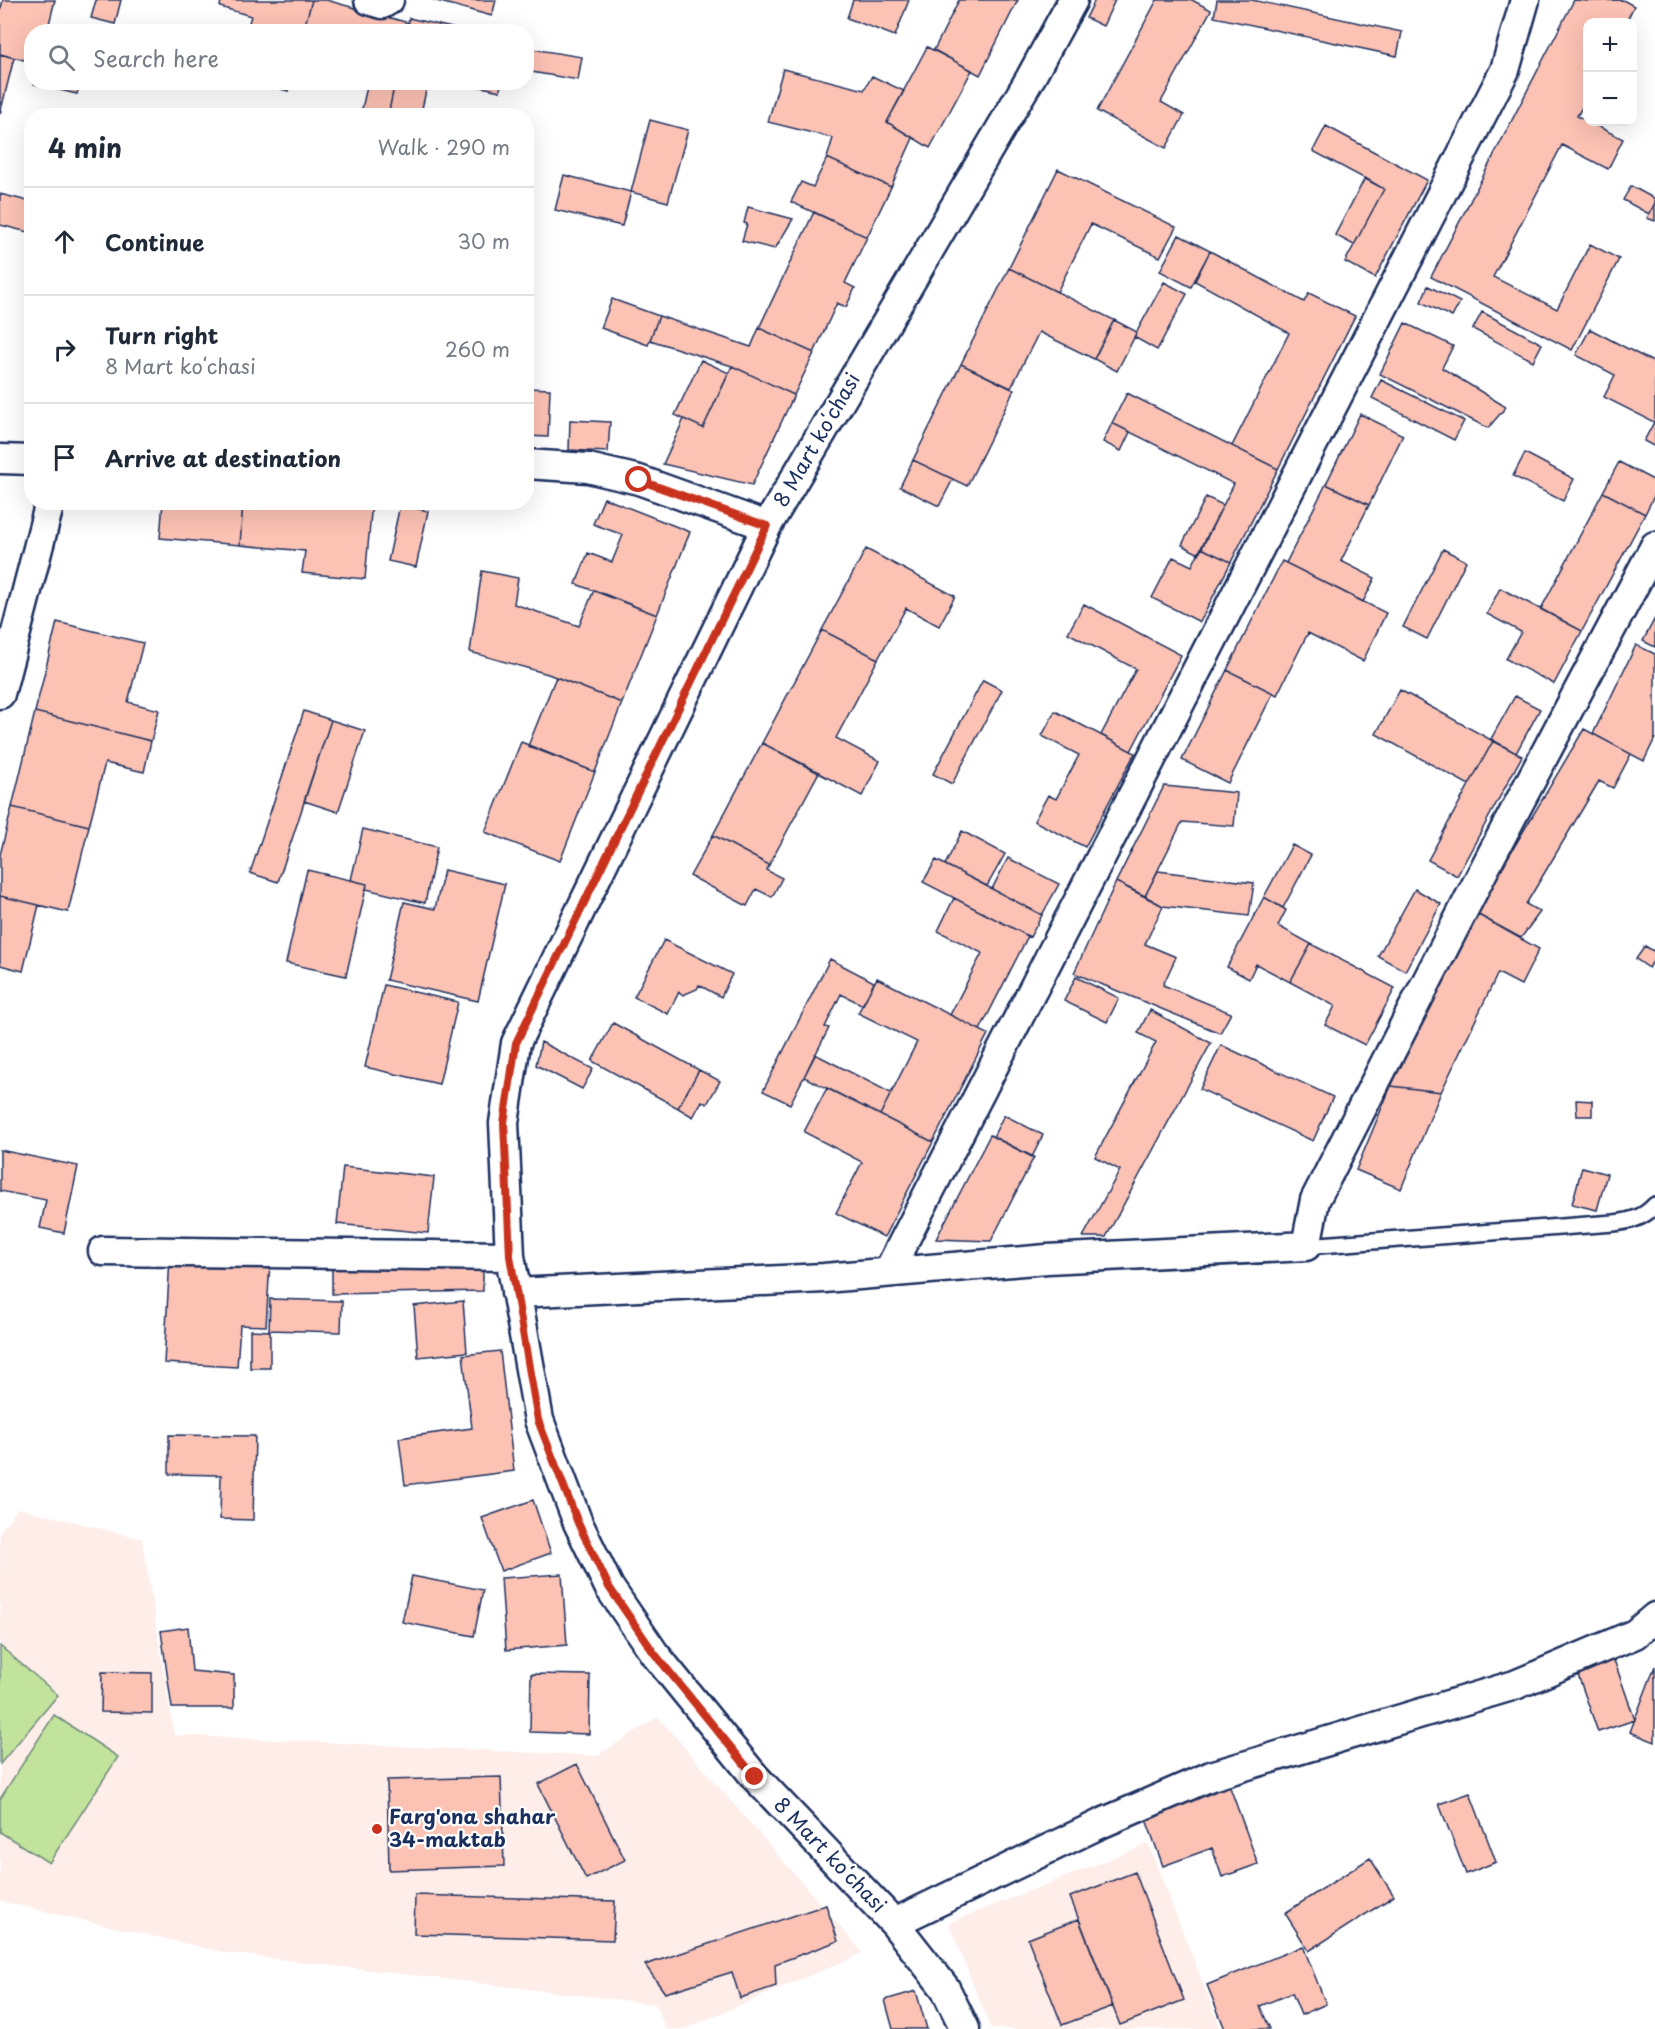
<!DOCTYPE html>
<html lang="en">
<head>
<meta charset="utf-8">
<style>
	:root { --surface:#fff; --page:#f2f2f3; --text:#1f2937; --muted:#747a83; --line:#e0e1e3 }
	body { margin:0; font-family:"Playpen Sans",sans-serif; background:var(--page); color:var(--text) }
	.controls { position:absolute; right:18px; top:18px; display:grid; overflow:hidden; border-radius:12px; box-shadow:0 6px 24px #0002 }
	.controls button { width:54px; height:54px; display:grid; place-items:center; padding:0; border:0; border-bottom:2px solid var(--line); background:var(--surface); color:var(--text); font:30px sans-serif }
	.stop { position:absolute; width:18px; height:18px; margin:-14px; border:4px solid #c8321e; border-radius:50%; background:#fff }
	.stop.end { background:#c8321e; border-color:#fff; box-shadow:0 2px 6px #0008 }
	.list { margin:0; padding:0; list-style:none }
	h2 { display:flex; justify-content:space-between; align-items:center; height:78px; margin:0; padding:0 24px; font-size:26px }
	h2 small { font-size:20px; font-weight:400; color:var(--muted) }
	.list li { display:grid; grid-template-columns:39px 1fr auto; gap:18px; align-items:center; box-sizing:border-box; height:108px; padding:0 24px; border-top:2px solid var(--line) }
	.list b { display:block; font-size:22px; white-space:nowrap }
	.list p { margin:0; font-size:20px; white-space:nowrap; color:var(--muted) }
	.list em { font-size:20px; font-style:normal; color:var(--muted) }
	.icon { flex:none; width:33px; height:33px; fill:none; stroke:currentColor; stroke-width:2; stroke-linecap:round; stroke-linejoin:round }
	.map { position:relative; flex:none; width:1655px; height:2029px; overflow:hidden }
	.search { position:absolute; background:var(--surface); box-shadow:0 6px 24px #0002; left:24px; top:24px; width:510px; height:66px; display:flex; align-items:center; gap:15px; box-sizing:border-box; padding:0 21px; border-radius:24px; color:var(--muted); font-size:22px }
	.panel { position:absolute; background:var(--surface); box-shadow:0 6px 24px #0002; left:24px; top:108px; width:510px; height:402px; border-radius:24px }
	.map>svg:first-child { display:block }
	.built { fill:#feede8 }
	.green { fill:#c1e39c; stroke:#6e897d; stroke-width:1.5 }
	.building { fill:#fcc2b4; stroke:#1b2f5e; stroke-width:1.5 }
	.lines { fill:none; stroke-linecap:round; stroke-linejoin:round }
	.service-casing { stroke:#1b2f5e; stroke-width:20 }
	.minor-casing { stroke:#1b2f5e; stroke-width:33 }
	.service { stroke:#fff; stroke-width:15 }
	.minor { stroke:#fff; stroke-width:28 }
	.route { stroke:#c8321e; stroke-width:8 }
	.poi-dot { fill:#c8321e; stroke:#fff; stroke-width:2 }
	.labels { text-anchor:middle; stroke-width:4.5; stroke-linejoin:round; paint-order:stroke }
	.street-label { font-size:20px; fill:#1b2f5e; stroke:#fff }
	.poi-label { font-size:20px; font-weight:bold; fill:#1b2f5e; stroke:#fff; text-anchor:start }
</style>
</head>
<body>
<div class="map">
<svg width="1655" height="2029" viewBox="0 0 1655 2029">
	<rect width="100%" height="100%" fill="#fff"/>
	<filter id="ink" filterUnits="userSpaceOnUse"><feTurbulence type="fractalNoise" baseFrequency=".0167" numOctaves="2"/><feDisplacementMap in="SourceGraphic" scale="12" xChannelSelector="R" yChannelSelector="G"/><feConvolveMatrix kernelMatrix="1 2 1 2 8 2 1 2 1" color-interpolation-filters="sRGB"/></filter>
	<g filter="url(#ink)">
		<!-- built -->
		<path class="built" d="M 18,1508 L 142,1539 L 174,1735 L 597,1756 L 658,1717 L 863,1953 L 684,2029 L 666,2029 L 655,2004 L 227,1953 L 0,1901 L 0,1531 Z
			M 1148,1844 L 1221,2029 L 991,2029 L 949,1923 Z"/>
		<!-- green -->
		<path class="green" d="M 0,1646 L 58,1695 L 0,1764 Z
			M 54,1715 L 118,1757 L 49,1863 L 0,1832 L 0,1799 Z"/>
		<!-- building -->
		<path class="building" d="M 3,0 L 55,0 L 47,32 L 32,32 L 32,62 L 0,54 L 0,11 Z
			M 96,0 L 121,0 L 115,24 L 91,18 Z
			M 221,0 L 312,0 L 303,32 L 246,32 L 251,16 L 220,7 Z
			M 312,0 L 326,0 L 409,23 L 407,32 L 303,32 Z
			M 433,0 L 496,0 L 492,16 Z
			M 853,0 L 909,0 L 895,36 L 847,18 Z
			M 959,0 L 1018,0 L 980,75 L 934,50 Z
			M 1095,0 L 1115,0 L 1103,26 L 1086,18 Z
			M 1157,0 L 1192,0 L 1211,10 L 1161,102 L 1184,115 L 1166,148 L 1097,111 Z
			M 1217,0 L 1252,0 L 1402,32 L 1397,56 L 1214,17 Z
			M 1574,0 L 1589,1 L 1623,0 L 1634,6 L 1626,22 L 1588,22 L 1588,97 L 1577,116 L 1623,139 L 1608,169 L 1562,145 L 1493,277 L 1557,309 L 1590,244 L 1619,259 L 1572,350 L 1431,277 Z
			M 409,18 L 469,32 L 407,32 Z
			M 927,47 L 972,70 L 930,148 L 887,122 Z
			M 526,48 L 582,57 L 578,80 L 526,71 Z
			M 0,54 L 14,58 L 0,114 Z
			M 783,69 L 864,90 L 872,76 L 904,91 L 887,122 L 913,138 L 891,187 L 827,158 L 833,138 L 768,122 Z
			M 34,82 L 80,82 L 77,94 L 34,84 Z
			M 258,82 L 290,82 L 288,91 Z
			M 368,82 L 395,82 L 388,116 L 370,116 L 361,113 Z
			M 395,82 L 428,82 L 421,113 L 435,116 L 388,116 Z
			M 460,82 L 501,82 L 500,91 Z
			M 650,120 L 688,130 L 668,202 L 631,192 Z
			M 1326,126 L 1427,180 L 1375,278 L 1345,262 L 1384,189 L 1313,151 Z
			M 827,158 L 891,187 L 867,237 L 791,202 L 801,182 L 813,187 Z
			M 1058,169 L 1176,227 L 1160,257 L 1091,224 L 1057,292 L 1009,268 Z
			M 564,175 L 631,192 L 622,226 L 555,210 Z
			M 1365,178 L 1384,189 L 1354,245 L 1335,235 Z
			M 1631,186 L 1655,199 L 1655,203 L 1649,214 L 1623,200 Z
			M 0,194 L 32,202 L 32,233 L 0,225 Z
			M 1655,203 L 1655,221 L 1647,218 Z
			M 748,207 L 793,219 L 775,249 L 742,241 L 747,224 L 744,223 Z
			M 814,212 L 867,237 L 845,283 L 855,288 L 846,307 L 837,303 L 814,353 L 759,328 Z
			M 1179,235 L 1210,251 L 1191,287 L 1160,271 Z
			M 1210,251 L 1304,302 L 1309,293 L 1355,316 L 1278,469 L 1232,446 L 1289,333 L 1195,281 Z
			M 1009,268 L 1114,320 L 1094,359 L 1039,332 L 1011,388 L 961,364 Z
			M 1164,282 L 1187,294 L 1157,350 L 1134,337 Z
			M 1428,286 L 1460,302 L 1452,317 L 1421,302 Z
			M 612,299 L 659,316 L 648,345 L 601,328 Z
			M 1482,312 L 1542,344 L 1533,361 L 1473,329 Z
			M 659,316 L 751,347 L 759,328 L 814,353 L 794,395 L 732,366 L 650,340 Z
			M 1114,320 L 1137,332 L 1117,371 L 1094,359 Z
			M 1405,323 L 1453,346 L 1442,368 L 1506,407 L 1488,428 L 1380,374 Z
			M 1590,329 L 1655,363 L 1655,447 L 1644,441 L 1654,422 L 1604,397 L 1615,375 L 1576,355 Z
			M 701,360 L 729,373 L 703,428 L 675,415 Z
			M 961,364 L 1014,390 L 967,486 L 913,460 Z
			M 732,366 L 794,395 L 752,485 L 663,464 L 684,419 L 703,428 Z
			M 1381,380 L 1464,421 L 1454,440 L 1372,398 Z
			M 526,388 L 550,389 L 548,437 L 526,436 Z
			M 1127,393 L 1278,469 L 1231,562 L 1201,548 L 1234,484 L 1112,423 Z
			M 1360,414 L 1403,435 L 1369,505 L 1326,484 Z
			M 570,420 L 610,422 L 608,452 L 569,450 Z
			M 1112,423 L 1130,432 L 1121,451 L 1103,442 Z
			M 1525,453 L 1574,479 L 1563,501 L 1513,476 Z
			M 913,460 L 953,479 L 939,506 L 900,487 Z
			M 1619,462 L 1655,481 L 1655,494 L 1645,514 L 1603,492 Z
			M 1326,484 L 1369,505 L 1341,561 L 1375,578 L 1363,602 L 1286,563 Z
			M 1603,492 L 1645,514 L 1582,631 L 1541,609 Z
			M 1206,497 L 1223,505 L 1199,554 L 1182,545 Z
			M 604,498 L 690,532 L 657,615 L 576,584 L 588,553 L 612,562 L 623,535 L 593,524 Z
			M 163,502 L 243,502 L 240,545 L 160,538 Z
			M 243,502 L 372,502 L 365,579 L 302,573 L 305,551 L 240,545 Z
			M 400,505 L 428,511 L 416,567 L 388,561 Z
			M 1201,548 L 1231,562 L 1200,622 L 1152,598 L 1173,557 L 1192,566 Z
			M 866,549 L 955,596 L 939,626 L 906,608 L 878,659 L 822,630 Z
			M 1443,549 L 1466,561 L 1427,639 L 1403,627 Z
			M 1282,561 L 1386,613 L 1363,661 L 1308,633 L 1277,695 L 1227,670 Z
			M 482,571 L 518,578 L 514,604 L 579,626 L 594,590 L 657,615 L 622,703 L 548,674 L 470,652 Z
			M 1500,588 L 1582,631 L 1554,684 L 1506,659 L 1521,632 L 1487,614 Z
			M 1084,604 L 1181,655 L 1131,751 L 1101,735 L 1136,669 L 1068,633 Z
			M 1655,618 L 1655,647 L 1643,641 Z
			M 57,622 L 143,643 L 128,702 L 159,710 L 151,741 L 35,712 Z
			M 822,630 L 878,659 L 836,738 L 880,761 L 862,796 L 762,743 Z
			M 1636,645 L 1655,654 L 1655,738 L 1644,761 L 1593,734 Z
			M 1227,670 L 1273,693 L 1228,783 L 1182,760 Z
			M 556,677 L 622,703 L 595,772 L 528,746 Z
			M 983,680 L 1002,690 L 952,784 L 933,774 Z
			M 1400,690 L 1493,741 L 1469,785 L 1376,734 Z
			M 1515,696 L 1540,709 L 1516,753 L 1491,739 Z
			M 304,711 L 331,720 L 278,882 L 250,873 Z
			M 1055,711 L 1135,753 L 1085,847 L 1034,821 L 1048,795 L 1056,799 L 1079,755 L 1042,736 Z
			M 35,712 L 151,741 L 144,772 L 105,763 L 89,826 L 12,807 Z
			M 331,720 L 365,731 L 338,812 L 304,801 Z
			M 1584,729 L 1631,754 L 1613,788 L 1599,781 L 1526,904 L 1540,912 L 1521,938 L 1475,913 Z
			M 1493,741 L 1522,756 L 1457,876 L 1428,860 Z
			M 521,742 L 595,772 L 560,861 L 485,832 Z
			M 762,743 L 819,772 L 769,865 L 713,835 Z
			M 1164,786 L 1237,793 L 1234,826 L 1182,822 L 1145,896 L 1116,882 Z
			M 12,807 L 89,826 L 68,912 L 0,896 L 0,855 Z
			M 363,829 L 437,847 L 425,903 L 366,889 L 367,884 L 351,880 Z
			M 962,831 L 1005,854 L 987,886 L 945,865 Z
			M 713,835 L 769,865 L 766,870 L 782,878 L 772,897 L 756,889 L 747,906 L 690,876 Z
			M 1292,845 L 1311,855 L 1283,908 L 1264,897 Z
			M 1008,858 L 1059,884 L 1042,915 L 992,889 Z
			M 936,860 L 1042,915 L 1030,937 L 923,882 Z
			M 307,870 L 367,884 L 346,976 L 286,963 Z
			M 444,870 L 505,884 L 478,1001 L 386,980 L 404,902 L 435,909 Z
			M 1158,871 L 1254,883 L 1249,916 L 1163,906 L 1145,896 Z
			M 1116,882 L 1163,906 L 1145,944 L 1176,957 L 1163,985 L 1231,1013 L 1220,1033 L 1074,973 Z
			M 1415,889 L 1441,904 L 1405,971 L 1378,956 Z
			M 0,896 L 39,905 L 23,971 L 0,965 Z
			M 1264,897 L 1286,910 L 1278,926 L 1311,944 L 1290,982 L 1256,964 L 1249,979 L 1227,967 Z
			M 954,898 L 1028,936 L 980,1030 L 950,1015 L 982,953 L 938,931 Z
			M 1475,913 L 1539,949 L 1521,985 L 1498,973 L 1441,1092 L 1391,1086 Z
			M 664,940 L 732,974 L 721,997 L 699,985 L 697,989 L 683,995 L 679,992 L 668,1014 L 634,997 Z
			M 1311,944 L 1395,988 L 1365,1045 L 1325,1025 L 1335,1006 L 1290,982 Z
			M 1645,946 L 1655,952 L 1655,958 L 1649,968 L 1636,959 Z
			M 830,959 L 874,982 L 863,1005 L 841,994 L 825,1027 L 829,1028 L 790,1104 L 763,1091 Z
			M 1076,977 L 1119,998 L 1107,1022 L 1064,1001 Z
			M 877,978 L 988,1034 L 933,1142 L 880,1115 L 917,1042 L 858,1013 Z
			M 384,985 L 458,1002 L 439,1084 L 365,1067 Z
			M 1150,1010 L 1211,1043 L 1106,1237 L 1083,1237 L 1120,1170 L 1095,1157 L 1156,1042 L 1138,1033 Z
			M 613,1023 L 699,1070 L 678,1108 L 592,1061 Z
			M 541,1042 L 593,1069 L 582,1089 L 536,1065 Z
			M 1221,1045 L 1333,1097 L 1313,1141 L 1200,1089 Z
			M 815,1054 L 891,1093 L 880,1115 L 804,1077 Z
			M 699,1070 L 720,1081 L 707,1104 L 702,1101 L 693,1117 L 678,1108 Z
			M 1391,1086 L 1441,1092 L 1401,1189 L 1356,1170 Z
			M 827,1088 L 933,1142 L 884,1237 L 836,1213 L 862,1162 L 804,1132 Z
			M 1576,1100 L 1592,1101 L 1592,1116 L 1577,1116 Z
			M 1004,1115 L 1043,1135 L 1032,1157 L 993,1137 Z
			M 990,1135 L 1034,1157 L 991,1241 L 936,1239 Z
			M 0,1150 L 78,1166 L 64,1233 L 40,1228 L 46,1200 L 0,1191 Z
			M 343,1167 L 434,1177 L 428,1233 L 337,1224 Z
			M 1582,1167 L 1607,1174 L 1597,1210 L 1572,1204 Z
			M 170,1258 L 270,1263 L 266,1326 L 240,1325 L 237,1367 L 164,1363 Z
			M 483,1258 L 483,1291 L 332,1294 L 332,1262 Z
			M 270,1299 L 342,1301 L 341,1332 L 269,1330 Z
			M 463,1301 L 467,1352 L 418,1357 L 414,1306 Z
			M 250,1330 L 270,1331 L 270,1368 L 250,1368 Z
			M 500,1351 L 514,1471 L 405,1485 L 399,1438 L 472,1428 L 463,1355 Z
			M 169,1435 L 255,1436 L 253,1520 L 220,1519 L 221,1475 L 169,1474 Z
			M 533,1500 L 551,1553 L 501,1571 L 482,1518 Z
			M 562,1574 L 567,1645 L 506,1650 L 501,1578 Z
			M 412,1576 L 483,1590 L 474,1636 L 402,1622 Z
			M 188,1627 L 192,1671 L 234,1675 L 234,1708 L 172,1708 L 161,1631 Z
			M 1614,1660 L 1635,1720 L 1598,1732 L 1577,1672 Z
			M 1655,1666 L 1655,1742 L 1630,1732 Z
			M 102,1672 L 152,1673 L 152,1713 L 101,1712 Z
			M 531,1674 L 590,1675 L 589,1734 L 530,1732 Z
			M 577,1764 L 625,1860 L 586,1879 L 538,1784 Z
			M 501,1777 L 504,1866 L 389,1870 L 387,1780 Z
			M 1227,1779 L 1258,1864 L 1222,1877 L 1212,1848 L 1163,1866 L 1143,1811 Z
			M 1470,1793 L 1496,1862 L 1466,1874 L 1439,1804 Z
			M 1370,1858 L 1394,1896 L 1309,1951 L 1285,1913 Z
			M 1135,1872 L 1184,2000 L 1120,2025 L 1070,1897 Z
			M 415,1895 L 615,1901 L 613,1940 L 414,1934 Z
			M 826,1905 L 838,1941 L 775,1964 L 776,1986 L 740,1998 L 732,1972 L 665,1993 L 645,1965 Z
			M 1079,1919 L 1113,2006 L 1062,2025 L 1028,1939 Z
			M 1303,1946 L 1326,2004 L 1301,2015 L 1292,1993 L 1260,2006 L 1270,2029 L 1225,2029 L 1207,1985 Z
			M 916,1991 L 927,2029 L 893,2029 L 885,2000 Z"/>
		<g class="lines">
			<defs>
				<path id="service" d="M 1306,1246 L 1614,1223 C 1631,1221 1643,1218 1655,1205"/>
				<path id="minor" d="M 369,0 L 382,4 L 389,0
					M 0,459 L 32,460
					M 526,464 L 588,468 L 639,480 L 767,526
					M 0,694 L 50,502
					M 103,1251 L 510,1256
					M 888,1272 L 1505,70 L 1525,0
					M 516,1293 L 824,1278 L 1047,1259 L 1306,1246 L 1315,1200 L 1492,854 L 1655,546
					M 894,1923 L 1100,1824 L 1211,1776 L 1515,1685 L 1635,1634 L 1655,1617
					M 965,2029 L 945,1988 L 894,1923 L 755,1777 L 654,1653 L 609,1587 L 578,1523 L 539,1420 L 510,1256 L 504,1123 L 516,1043 L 767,526 L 1031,77 L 1073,0"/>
			</defs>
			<!-- service casing -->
			<use href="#service" class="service-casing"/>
			<!-- minor casing -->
			<use href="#minor" class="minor-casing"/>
			<!-- service -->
			<use href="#service" class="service"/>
			<!-- minor -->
			<use href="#minor" class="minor"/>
		</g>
	</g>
	<g class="lines" filter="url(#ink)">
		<!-- route -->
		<path class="route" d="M 639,480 L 767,526 L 516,1043 L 504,1123 L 510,1256 L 538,1420 L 578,1523 L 609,1587 L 654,1653 L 755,1777"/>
	</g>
	<!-- markers -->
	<circle class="poi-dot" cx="377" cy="1829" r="6"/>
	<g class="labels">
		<!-- street labels -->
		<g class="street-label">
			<text transform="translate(817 440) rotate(-60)" y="7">8 Mart koʻchasi</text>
			<text transform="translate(830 1855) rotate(46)" y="7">8 Mart koʻchasi</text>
		</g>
		<!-- poi labels -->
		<g class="poi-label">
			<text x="389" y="1824">Farg'ona shahar<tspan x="389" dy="23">34-maktab</tspan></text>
		</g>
	</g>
</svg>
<div class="controls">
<button>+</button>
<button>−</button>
</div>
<div class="stop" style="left:639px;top:480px"></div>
<div class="stop end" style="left:755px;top:1777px"></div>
<div class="search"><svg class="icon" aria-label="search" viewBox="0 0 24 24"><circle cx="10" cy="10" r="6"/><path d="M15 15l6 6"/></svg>Search here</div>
<section class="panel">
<h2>4 min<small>Walk · 290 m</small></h2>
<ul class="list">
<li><svg class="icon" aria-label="ahead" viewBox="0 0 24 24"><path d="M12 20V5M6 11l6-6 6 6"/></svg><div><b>Continue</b></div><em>30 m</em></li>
<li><svg class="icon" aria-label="right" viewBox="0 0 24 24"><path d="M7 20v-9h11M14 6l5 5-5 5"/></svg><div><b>Turn right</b><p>8 Mart koʻchasi</p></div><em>260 m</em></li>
<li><svg class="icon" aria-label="arrive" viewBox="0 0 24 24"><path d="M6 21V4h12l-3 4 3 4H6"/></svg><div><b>Arrive at destination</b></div></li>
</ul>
</section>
</div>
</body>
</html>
